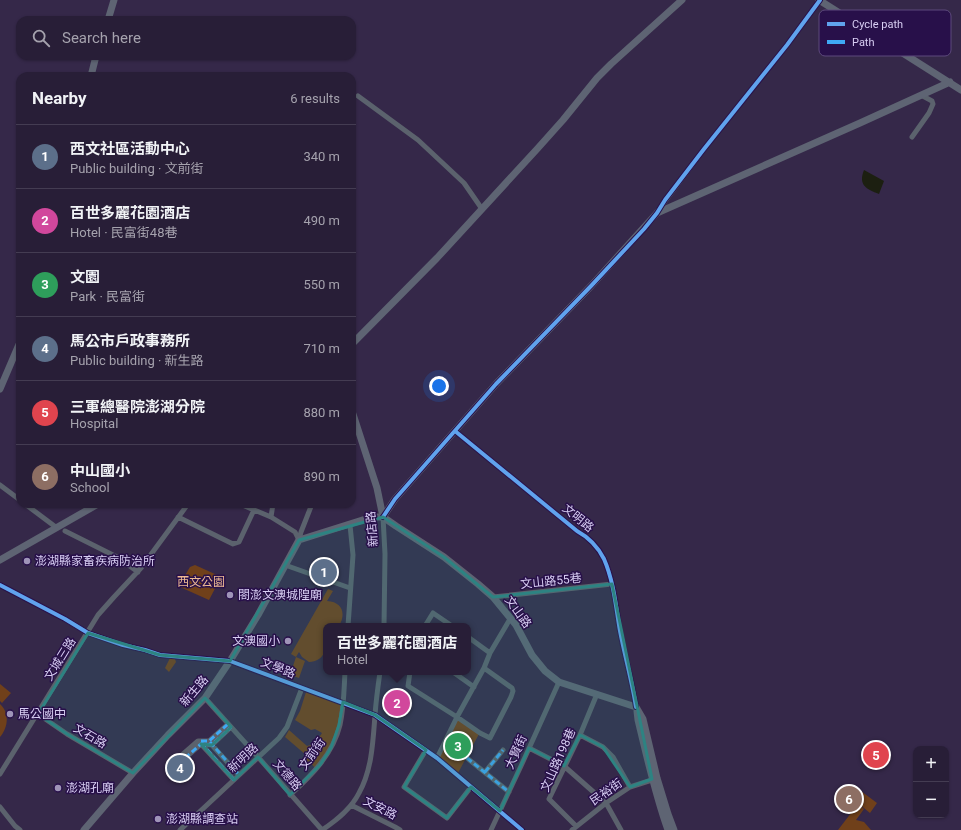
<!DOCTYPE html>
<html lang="en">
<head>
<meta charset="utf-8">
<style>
	:root { --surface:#281e37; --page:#342b42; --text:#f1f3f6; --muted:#a5a2ad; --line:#443c52; --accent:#1a73e8 }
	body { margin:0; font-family:Roboto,"Noto Sans TC",sans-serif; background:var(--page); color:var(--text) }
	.controls { position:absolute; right:12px; bottom:12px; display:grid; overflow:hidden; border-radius:8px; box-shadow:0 1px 3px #0004 }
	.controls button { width:36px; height:36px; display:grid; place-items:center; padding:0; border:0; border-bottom:1px solid var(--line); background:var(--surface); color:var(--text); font:20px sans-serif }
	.you { position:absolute; left:439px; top:386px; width:14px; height:14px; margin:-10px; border:3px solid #fff; border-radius:50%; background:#1a73e8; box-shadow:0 0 0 6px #1a73e833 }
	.badge { display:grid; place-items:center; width:26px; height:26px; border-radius:50%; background:var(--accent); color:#fff; font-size:13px; font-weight:700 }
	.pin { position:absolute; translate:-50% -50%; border:2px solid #fff; box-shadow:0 1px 4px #0006 }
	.popup { position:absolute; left:323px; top:623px; width:148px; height:52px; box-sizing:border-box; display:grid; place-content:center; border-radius:8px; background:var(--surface); filter:drop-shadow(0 1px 3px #0005); font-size:13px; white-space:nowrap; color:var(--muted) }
	.popup b { font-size:15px; color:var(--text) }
	.popup::after { content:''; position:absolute; left:50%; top:100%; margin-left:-8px; border:8px solid transparent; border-top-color:var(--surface) }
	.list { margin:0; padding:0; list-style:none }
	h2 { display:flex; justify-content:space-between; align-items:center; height:52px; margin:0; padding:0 16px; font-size:17px }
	h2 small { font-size:13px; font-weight:400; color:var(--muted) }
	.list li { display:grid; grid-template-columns:26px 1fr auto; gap:12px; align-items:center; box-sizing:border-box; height:64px; padding:0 16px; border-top:1px solid var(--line) }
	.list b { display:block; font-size:15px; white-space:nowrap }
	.list p { margin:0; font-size:13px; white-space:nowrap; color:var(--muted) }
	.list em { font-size:13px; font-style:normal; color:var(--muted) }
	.icon { flex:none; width:22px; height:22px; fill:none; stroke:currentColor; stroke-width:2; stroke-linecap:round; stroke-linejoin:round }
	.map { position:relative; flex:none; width:961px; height:830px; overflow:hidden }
	.search { position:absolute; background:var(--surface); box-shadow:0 1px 3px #0004; left:16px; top:16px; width:340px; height:44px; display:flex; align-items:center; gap:10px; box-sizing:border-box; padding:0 14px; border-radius:12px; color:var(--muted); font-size:15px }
	.panel { position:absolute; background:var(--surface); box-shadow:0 1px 3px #0004; left:16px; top:72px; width:340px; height:436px; border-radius:12px }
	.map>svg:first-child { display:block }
	.green { fill:#70401a }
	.water { fill:#1c1f11 }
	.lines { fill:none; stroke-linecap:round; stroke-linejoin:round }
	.street { stroke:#5b626d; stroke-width:5 }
	.secondary { stroke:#5e6473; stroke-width:7 }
	.quiet { stroke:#3fa9f5; stroke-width:3; stroke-dasharray:6 3; stroke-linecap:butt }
	.cycleway-casing { stroke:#28104a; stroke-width:6 }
	.cycleway { stroke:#60a3ed; stroke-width:4 }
	.marked { fill:#2d8382; fill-opacity:0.2; stroke:#2d8382; stroke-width:3; stroke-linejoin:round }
	.poi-dot { fill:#9f94b8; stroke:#28104a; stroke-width:1.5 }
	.labels { text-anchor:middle; stroke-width:3; stroke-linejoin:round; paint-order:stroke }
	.street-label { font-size:12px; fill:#d8cef3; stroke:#28104a }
	.poi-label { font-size:12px; fill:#d8cef3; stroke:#28104a; text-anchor:start }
	.park-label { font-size:12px; fill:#eeba93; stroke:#28104a }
	.key { fill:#28104a; stroke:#5d497d; stroke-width:1 }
	.key-label { font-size:11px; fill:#d8cef3 }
</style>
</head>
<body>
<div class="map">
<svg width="961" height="830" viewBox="0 0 961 830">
	<rect width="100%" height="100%" fill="#352849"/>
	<!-- green -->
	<path class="green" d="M 195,565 L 217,575 L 219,581 L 209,600 L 180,587 L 184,577 L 190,567 Z
		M 328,589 L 333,591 L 327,601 C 343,602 346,614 339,626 L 326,626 C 326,641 330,660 309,662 L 302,657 L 299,652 L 296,657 L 291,654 Z
		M 296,657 L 305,661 L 299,678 L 290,675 Z
		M 170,658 L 175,659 L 176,662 L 169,672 L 165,668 Z
		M 0,684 L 11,693 L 2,703 L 0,701 Z
		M 306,692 L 342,703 L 338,725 L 330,747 L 315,768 L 309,761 L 307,763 L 303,759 L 306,755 L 285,737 L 289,730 L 307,746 L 310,745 L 313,747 L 322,733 L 315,729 L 311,730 L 295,720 L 300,711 Z
		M 0,704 C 10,713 8,728 0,737 Z
		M 458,719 L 479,734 L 458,773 L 438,757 Z
		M 861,791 L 877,803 L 870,813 L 854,800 Z
		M 858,804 L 864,809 L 856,820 L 864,822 L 871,830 L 838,830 Z"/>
	<!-- water -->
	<path class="water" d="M 864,170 L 884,181 L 879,194 C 866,189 858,185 864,170 Z"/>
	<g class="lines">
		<!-- street -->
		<path class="street" d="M 358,96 L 418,140 L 464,183 L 482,209
			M 912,137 L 929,113 L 933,104 L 932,101 L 921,95
			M 657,212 L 704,149 L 787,45 L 820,0
			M 455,431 L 577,531 C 588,537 598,547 604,559 C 614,582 616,608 620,631 C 625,657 632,681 636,707
			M 0,485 L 20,500
			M 25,504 L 57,528
			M 240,504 L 271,517 L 295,532 L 299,540
			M 178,517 L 233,544 L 239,542 L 254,510
			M 271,517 L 273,504
			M 383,517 L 385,554 L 384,626
			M 65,531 L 117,557 L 138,572
			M 299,540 L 301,532 L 312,504
			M 285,565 L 350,588
			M 0,585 L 65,619 L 88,633 L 123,645 L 145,650 L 160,655 L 230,661 L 375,715 L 437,758 L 522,830
			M 493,597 L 612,584
			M 348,626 L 353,555 L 350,525
			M 425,626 L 433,613 L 452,626
			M 468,637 L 490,653
			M 410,672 L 408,686 L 457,717 L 480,733 L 490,738 L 511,697 L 513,691 L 512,688 L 484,668
			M 453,672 L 474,687
			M 205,698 L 258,757 L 322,830
			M 38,714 L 67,734 L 133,773
			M 580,735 L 603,747 L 613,757 L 630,787
			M 200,743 L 234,780
			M 210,743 L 239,775
			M 529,748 L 564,766 L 606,803 L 621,830
			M 426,750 L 404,787 L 447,818 L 471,787
			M 182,755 L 198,741 L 209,741 L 228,724
			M 185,758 L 201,744 L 212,745 L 231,727
			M 437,758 L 457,717 L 484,668 L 490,653 L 510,619
			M 467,758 L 509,792
			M 485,772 L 503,750
			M 0,774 L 98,615 L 114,597 L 141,568 L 188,504
			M 290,795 C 312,775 333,754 340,725 C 344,707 344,689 345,672
			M 351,805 L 395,827 L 400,830
			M 0,807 L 15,826 L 20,830
			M 576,826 L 549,799 L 580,735 L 597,694
			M 180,830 L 279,738 L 287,727 L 302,688
			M 322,830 C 337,820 351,809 359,793 C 372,770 373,741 375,715 C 376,701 378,686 380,672
			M 491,830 L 521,766 L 559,682
			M 572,830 L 606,803 L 630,787 L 655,779"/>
		<!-- secondary -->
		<path class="secondary" d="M 819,0 L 961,90
			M 108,20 L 114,0
			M 91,76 L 96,56
			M 352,344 L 437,258 L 538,148 L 563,120 L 597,78 L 611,64 L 682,0
			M 0,389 L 20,342
			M 352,411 L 377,488 L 383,517
			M 383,517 L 395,499 L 496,384 L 591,286 L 657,213 L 860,123 L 950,82
			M 383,517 L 396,526 L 444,557 L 478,584 L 493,597 L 516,625 L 532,655 L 545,671 L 559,682 L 636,707 L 643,719 L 657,778 L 668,814 L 674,830
			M 0,560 L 98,504
			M 637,711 L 638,720 C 647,757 655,794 668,830
			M 84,830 L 133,773 L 168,735 L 205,698 L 230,661 L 258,615 L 299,540 L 372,517 L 383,517"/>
		<!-- quiet -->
		<path class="quiet" d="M 201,741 L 209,741 L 228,724
			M 210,742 L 239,775
			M 201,743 L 234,780
			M 185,758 L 201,744 L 212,745 L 231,727
			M 467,758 L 509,792
			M 485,772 L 503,750"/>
		<defs>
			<path id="cycleway" d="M 455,431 L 577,531 C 588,537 598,547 604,559 C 614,582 616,608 620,631 C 625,657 632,681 636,707
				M 383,517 L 395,499 L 496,384 L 591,286 L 644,229 L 657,213 L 665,200 L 704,149 L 787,45 L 820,0
				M 0,585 L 65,619 L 88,633 L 123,645 L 145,650 L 160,655 L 230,661 L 375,715 L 437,758 L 522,830"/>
		</defs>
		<!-- cycleway casing -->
		<use href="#cycleway" class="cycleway-casing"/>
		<!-- cycleway -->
		<use href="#cycleway" class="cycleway"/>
	</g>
	<!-- marked area -->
	<path class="marked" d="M 383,517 L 444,557 L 493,597 L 612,584 L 652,779 L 630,787 L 603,747 L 580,735 L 564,766 L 529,748 L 500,811 L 471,787 L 447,818 L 404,787 L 426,750 L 375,715 L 343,702 L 339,725 L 331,748 L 320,765 L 290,795 L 258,757 L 234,780 L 201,744 L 212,745 L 231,727 L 205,698 L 133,773 L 67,734 L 38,714 L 88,633 L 160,655 L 230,661 L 299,540 Z"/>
	<!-- markers -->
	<g class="poi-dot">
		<circle cx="27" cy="561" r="4"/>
		<circle cx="230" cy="595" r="4"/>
		<circle cx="288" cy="641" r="4"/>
		<circle cx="10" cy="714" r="4"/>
		<circle cx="58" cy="788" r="4"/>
		<circle cx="158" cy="819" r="4"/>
	</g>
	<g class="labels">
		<!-- street labels -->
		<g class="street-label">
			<text transform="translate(578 518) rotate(39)" y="4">文明路</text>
			<text transform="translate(372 529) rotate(-95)" y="4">新店路</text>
			<text transform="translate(551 581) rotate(-6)" y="4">文山路55巷</text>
			<text transform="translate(518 612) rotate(54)" y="4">文山路</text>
			<text transform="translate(60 659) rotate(-58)" y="4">文城三路</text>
			<text transform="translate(278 668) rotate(21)" y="4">文學路</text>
			<text transform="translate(194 691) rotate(-50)" y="4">新生路</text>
			<text transform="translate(90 736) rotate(30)" y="4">文石路</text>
			<text transform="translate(516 752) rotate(-66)" y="4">大賢街</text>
			<text transform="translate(312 754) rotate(-55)" y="4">文前街</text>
			<text transform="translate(243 758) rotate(-43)" y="4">新明路</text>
			<text transform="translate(558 760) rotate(-66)" y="4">文山路198巷</text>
			<text transform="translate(287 775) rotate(49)" y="4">文德路</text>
			<text transform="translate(606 792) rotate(-35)" y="4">民裕街</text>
			<text transform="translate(380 808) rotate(27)" y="4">文安路</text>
		</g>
		<!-- poi labels -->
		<g class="poi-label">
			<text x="35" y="565">澎湖縣家畜疾病防治所</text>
			<text x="238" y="599">閤澎文澳城隍廟</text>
			<text x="280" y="645" text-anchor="end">文澳國小</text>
			<text x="18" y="718">馬公國中</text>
			<text x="66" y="792">澎湖孔廟</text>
			<text x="166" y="823">澎湖縣調查站</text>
		</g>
		<!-- park labels -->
		<g class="park-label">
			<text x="201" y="586">西文公園</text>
		</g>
	</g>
	<!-- legend -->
	<rect x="819" y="10" width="132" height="46" rx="6" class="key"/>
	<rect x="827" y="22" width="18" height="4" fill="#60a3ed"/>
	<rect x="827" y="40" width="18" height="4" fill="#3fa9f5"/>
	<g class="key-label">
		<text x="852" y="28">Cycle path</text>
		<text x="852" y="46">Path</text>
	</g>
</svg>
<div class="controls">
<button>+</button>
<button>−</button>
</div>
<div class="you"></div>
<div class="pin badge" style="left:324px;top:572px;background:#5c6f8a">1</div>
<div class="pin badge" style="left:397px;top:703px;background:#d1479c">2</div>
<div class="popup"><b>百世多麗花園酒店</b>Hotel</div>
<div class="pin badge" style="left:458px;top:746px;background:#2e9e5b">3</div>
<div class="pin badge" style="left:180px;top:768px;background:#5c6f8a">4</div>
<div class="pin badge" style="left:876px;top:755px;background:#e0444e">5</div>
<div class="pin badge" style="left:849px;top:799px;background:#8d6e63">6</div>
<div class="search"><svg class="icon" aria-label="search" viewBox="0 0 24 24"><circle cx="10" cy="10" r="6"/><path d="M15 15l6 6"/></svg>Search here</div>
<section class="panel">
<h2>Nearby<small>6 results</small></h2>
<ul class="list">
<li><span class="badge" style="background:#5c6f8a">1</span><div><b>西文社區活動中心</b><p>Public building · 文前街</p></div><em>340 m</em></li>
<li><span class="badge" style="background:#d1479c">2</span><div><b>百世多麗花園酒店</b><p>Hotel · 民富街48巷</p></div><em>490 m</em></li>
<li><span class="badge" style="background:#2e9e5b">3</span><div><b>文園</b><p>Park · 民富街</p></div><em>550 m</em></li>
<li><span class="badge" style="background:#5c6f8a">4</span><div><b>馬公市戶政事務所</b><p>Public building · 新生路</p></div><em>710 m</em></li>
<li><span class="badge" style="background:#e0444e">5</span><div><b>三軍總醫院澎湖分院</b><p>Hospital</p></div><em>880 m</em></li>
<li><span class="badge" style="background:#8d6e63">6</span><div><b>中山國小</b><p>School</p></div><em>890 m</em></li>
</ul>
</section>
</div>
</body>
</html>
